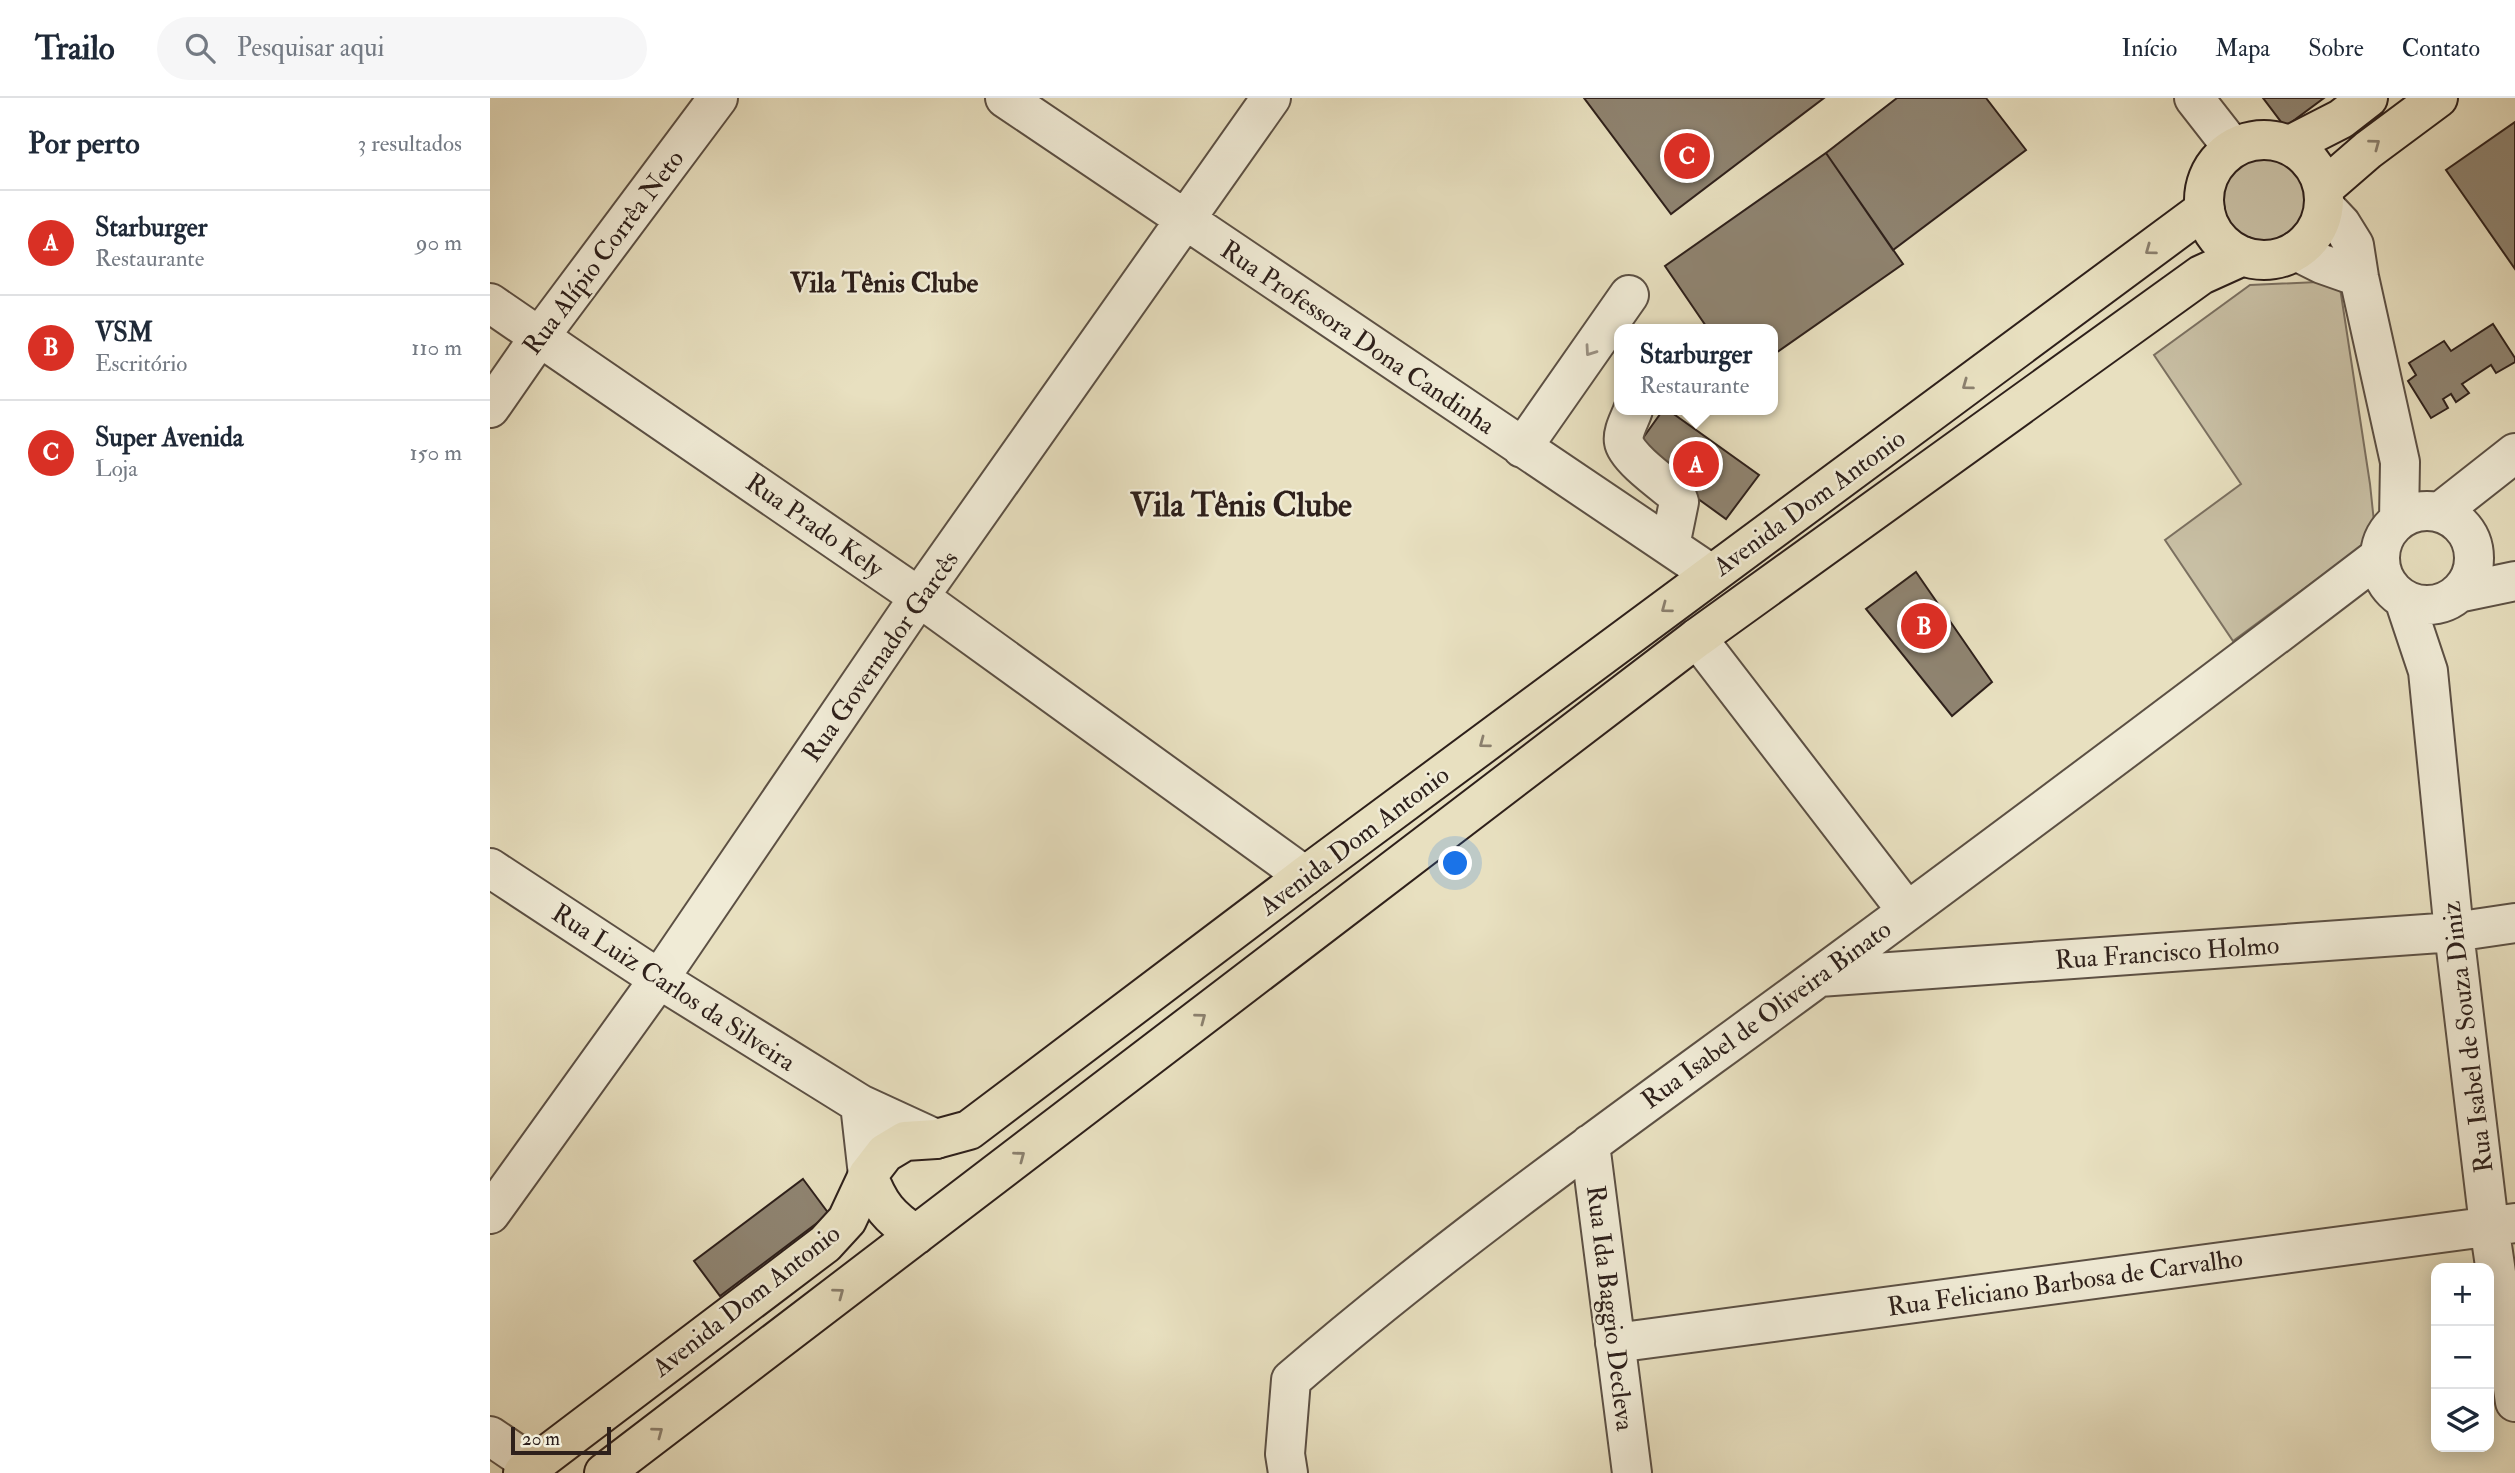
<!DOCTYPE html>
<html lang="pt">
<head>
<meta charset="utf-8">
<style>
	:root { --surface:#fff; --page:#f6f6f7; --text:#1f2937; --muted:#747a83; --line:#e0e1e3; --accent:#d93025 }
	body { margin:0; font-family:"IM FELL Double Pica",serif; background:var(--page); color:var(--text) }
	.controls { position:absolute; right:21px; bottom:21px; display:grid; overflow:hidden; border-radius:14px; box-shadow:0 4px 18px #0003 }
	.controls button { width:63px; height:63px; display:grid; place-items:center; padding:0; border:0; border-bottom:2px solid var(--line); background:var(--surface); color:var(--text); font:35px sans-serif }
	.scale { position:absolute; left:21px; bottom:18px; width:100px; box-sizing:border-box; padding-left:7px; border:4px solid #2e201b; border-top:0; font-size:19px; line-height:24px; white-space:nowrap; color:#2e201b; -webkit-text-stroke:5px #f0ebd6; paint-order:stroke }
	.you { position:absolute; left:966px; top:766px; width:24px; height:24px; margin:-18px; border:5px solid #fff; border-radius:50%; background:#1a73e8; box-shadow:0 0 0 10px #1a73e833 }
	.badge { display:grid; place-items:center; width:46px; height:46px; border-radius:50%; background:var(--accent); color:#fff; font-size:23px; font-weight:700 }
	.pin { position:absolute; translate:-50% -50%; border:4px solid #fff; box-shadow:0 2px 7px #0006 }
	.popup { position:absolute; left:1124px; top:226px; width:164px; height:91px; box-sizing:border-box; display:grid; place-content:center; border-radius:14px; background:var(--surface); filter:drop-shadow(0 2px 5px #0005); font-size:23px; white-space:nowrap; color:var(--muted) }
	.popup b { font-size:26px; color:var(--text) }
	.popup::after { content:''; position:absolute; left:50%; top:100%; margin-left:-14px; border:14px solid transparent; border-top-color:var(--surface) }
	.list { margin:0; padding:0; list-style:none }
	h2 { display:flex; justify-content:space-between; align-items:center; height:91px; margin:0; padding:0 28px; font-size:30px }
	h2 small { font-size:23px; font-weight:400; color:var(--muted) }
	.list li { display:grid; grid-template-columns:46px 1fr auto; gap:21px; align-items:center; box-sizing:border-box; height:105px; padding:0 28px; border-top:2px solid var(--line) }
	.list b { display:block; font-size:26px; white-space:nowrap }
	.list p { margin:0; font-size:23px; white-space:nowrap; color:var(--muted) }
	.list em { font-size:23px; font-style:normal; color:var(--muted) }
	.icon { flex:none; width:38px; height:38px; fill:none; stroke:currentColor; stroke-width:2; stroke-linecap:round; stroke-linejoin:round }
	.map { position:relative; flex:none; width:2025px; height:1375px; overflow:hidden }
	header { display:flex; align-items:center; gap:42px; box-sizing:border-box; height:98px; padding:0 35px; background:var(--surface); border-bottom:2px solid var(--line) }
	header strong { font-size:33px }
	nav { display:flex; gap:38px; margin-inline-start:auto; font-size:24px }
	.search { width:490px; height:63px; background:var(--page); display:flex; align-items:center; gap:18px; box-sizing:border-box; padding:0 24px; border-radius:38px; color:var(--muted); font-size:26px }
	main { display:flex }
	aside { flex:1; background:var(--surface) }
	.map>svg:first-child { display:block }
	.green { fill:#c8bfa4; stroke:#7b7060; stroke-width:2 }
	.building { fill:#8f8471; stroke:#2e201b; stroke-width:2 }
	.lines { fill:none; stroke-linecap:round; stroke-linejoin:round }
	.minor-casing { stroke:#5c5044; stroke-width:42 }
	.major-casing { stroke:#2e201b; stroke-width:42 }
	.minor { stroke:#f0ebd6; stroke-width:38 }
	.major { stroke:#e8e0c0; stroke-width:38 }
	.oneway { stroke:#8b806e }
	.oneway2 { stroke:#999082 }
	.labels { text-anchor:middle; stroke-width:5; stroke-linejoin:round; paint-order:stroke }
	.street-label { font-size:26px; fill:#2e201b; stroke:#f0ebd6 }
	.neighbourhood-label { font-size:28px; font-weight:bold; fill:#2e201b; stroke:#f0ebd6 }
	.district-label { font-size:33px; font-weight:bold; fill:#2e201b; stroke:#f0ebd6 }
</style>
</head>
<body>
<header>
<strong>Trailo</strong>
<div class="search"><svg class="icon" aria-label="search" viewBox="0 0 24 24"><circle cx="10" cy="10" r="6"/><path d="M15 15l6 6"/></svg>Pesquisar aqui</div>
<nav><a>Início</a><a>Mapa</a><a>Sobre</a><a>Contato</a></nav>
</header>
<main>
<aside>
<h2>Por perto<small>3 resultados</small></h2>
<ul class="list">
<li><span class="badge">A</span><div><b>Starburger</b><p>Restaurante</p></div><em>90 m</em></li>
<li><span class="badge">B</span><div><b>VSM</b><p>Escritório</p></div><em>110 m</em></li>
<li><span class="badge">C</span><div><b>Super Avenida</b><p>Loja</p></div><em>150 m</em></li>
</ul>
</aside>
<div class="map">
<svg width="2025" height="1375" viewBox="0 0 2025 1375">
	<rect width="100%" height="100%" fill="#e8e0c0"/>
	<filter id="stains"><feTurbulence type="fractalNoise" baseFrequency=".00286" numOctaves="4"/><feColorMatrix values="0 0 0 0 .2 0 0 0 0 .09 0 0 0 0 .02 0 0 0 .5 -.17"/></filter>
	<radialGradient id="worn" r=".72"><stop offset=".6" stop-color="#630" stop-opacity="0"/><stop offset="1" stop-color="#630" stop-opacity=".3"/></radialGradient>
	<!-- green -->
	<path class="green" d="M1726 102a48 48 0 1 1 96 0a48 48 0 1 1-96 0Z
		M 1849,183 L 1880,386 L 1884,424 L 1872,448 L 1743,543 L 1675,442 L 1751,386 L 1664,257 L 1760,187 Z"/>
	<!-- building -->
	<path class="building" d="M 1094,0 L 1334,0 L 1181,116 Z
		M 1407,0 L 1496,0 L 1536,52 L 1403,152 L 1336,55 Z
		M 1773,0 L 1834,0 L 1795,29 Z
		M 2025,24 L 2025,171 L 1956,72 Z
		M 1336,55 L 1413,166 L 1283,257 L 1283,231 L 1218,231 L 1175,168 Z
		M 2003,226 L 2025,260 L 2025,264 L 2006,275 L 2001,267 L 1972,286 L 1979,295 L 1966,304 L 1961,296 L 1953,301 L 1958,310 L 1941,320 L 1918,283 L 1926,277 L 1919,265 L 1954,243 L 1961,253 Z
		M 1173,312 L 1178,312 L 1269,377 L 1236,421 L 1143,354 Z
		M 1426,474 L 1502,584 L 1462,618 L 1376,511 Z
		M 313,1081 L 339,1116 L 230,1198 L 204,1163 Z"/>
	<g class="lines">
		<defs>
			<path id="minor" d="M 515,0 L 1221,476
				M 1704,0 L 1743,50
				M 1834,108 L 1851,126 L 1864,147 L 1869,179 L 1910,364 L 1909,422
				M 1806,153 L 1832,166 L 1869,179
				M 0,205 L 429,499 L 815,778
				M 0,310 L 50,238 L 228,0
				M 1143,312 C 1140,321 1132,334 1134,344 C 1136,359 1174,386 1186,396 L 1189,404 L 1180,448
				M 1032,350 L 1139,197
				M1890 460a47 47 0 1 1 94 0a47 47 0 1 1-94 0Z
				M 1950,414 L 2025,355
				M 1968,495 L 2025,483
				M 1914,501 L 1938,573 L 1964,834 L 1999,1127 L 2025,1304
				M 1207,540 L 1417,813
				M 0,770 L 169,881 L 370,1006 L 446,1041
				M 1329,879 L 1964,834 L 2025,825
				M 370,1006 L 378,1077
				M 1100,1046 L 1142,1375
				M 0,1116 L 169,881 L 429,499 L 781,0
				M 1125,1245 L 2025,1125
				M 0,1338 L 43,1367
				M 798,1375 L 795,1356 L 801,1282 C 969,1137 1151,1010 1330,878 C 1517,740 1704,600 1890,458"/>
			<path id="major" d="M1714 102a60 60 0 1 1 120 0a60 60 0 1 1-120 0Z
				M 1800,47 L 1851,21 L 1878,0
				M 1833,91 L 1878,52 L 1948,0
				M 378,1077 C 389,1107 399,1119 426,1137
				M 33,1375 L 335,1146 L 357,1122 L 378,1077 L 395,1055 L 415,1043 L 446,1041 L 479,1032 L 815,778 L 1715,111
				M 114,1375 L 1207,540 L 1711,177 L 1753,158"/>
		</defs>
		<!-- minor casing -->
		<use href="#minor" class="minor-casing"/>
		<!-- major casing -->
		<use href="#major" class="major-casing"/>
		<!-- minor -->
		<use href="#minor" class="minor"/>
		<!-- major -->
		<use href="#major" class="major"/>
	</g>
	<!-- one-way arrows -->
	<defs><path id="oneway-chevron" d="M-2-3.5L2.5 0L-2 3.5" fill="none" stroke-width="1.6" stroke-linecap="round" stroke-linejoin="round" transform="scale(1.75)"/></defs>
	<g class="oneway">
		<use href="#oneway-chevron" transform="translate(1885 46) rotate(-37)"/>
		<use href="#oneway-chevron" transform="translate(1660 152) rotate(144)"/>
		<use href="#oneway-chevron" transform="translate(1477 287) rotate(144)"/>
		<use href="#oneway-chevron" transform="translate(1176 510) rotate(143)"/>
		<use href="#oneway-chevron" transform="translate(994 645) rotate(143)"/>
		<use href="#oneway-chevron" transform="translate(711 920) rotate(-37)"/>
		<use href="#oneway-chevron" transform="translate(530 1058) rotate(-37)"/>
		<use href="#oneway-chevron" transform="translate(349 1195) rotate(-37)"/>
		<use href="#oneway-chevron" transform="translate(168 1334) rotate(-37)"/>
	</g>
	<use class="oneway2" href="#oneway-chevron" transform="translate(1100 253) rotate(125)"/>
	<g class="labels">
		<!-- street labels -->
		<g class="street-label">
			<text transform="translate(113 154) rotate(-53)" y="9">Rua Alípio Corrêa Neto</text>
			<text transform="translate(868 239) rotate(34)" y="9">Rua Professora Dona Candinha</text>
			<text transform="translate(1319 404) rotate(-36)" y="9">Avenida Dom Antonio</text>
			<text transform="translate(325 427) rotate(35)" y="9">Rua Prado Kely</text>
			<text transform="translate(390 558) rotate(-55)" y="9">Rua Governador Garcês</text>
			<text transform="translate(864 742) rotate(-37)" y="9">Avenida Dom Antonio</text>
			<text transform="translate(1677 854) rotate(-4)" y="9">Rua Francisco Holmo</text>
			<text transform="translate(184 889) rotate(33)" y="9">Rua Luiz Carlos da Silveira</text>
			<text transform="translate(1276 916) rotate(-36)" y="9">Rua Isabel de Oliveira Binato</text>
			<text transform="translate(1977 939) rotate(-97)" y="9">Rua Isabel de Souza Diniz</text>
			<text transform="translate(1575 1184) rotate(-8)" y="9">Rua Feliciano Barbosa de Carvalho</text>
			<text transform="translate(256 1202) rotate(-38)" y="9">Avenida Dom Antonio</text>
			<text transform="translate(1121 1210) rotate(83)" y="9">Rua Ida Baggio Decleva</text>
		</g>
		<!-- neighbourhood labels -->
		<g class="neighbourhood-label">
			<text x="394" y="194">Vila Tênis Clube</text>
		</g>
		<!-- district labels -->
		<g class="district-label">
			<text x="751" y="418">Vila Tênis Clube</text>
		</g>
	</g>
	<rect width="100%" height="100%" filter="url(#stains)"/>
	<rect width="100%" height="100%" fill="url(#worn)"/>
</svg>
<div class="controls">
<button>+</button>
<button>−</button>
<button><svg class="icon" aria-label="layers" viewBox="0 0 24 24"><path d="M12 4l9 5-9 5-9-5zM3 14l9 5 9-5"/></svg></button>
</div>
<div class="scale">20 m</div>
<div class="you"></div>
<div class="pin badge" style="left:1206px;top:366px">A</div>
<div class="popup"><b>Starburger</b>Restaurante</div>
<div class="pin badge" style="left:1434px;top:528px">B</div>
<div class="pin badge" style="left:1197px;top:58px">C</div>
</div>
</main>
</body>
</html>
